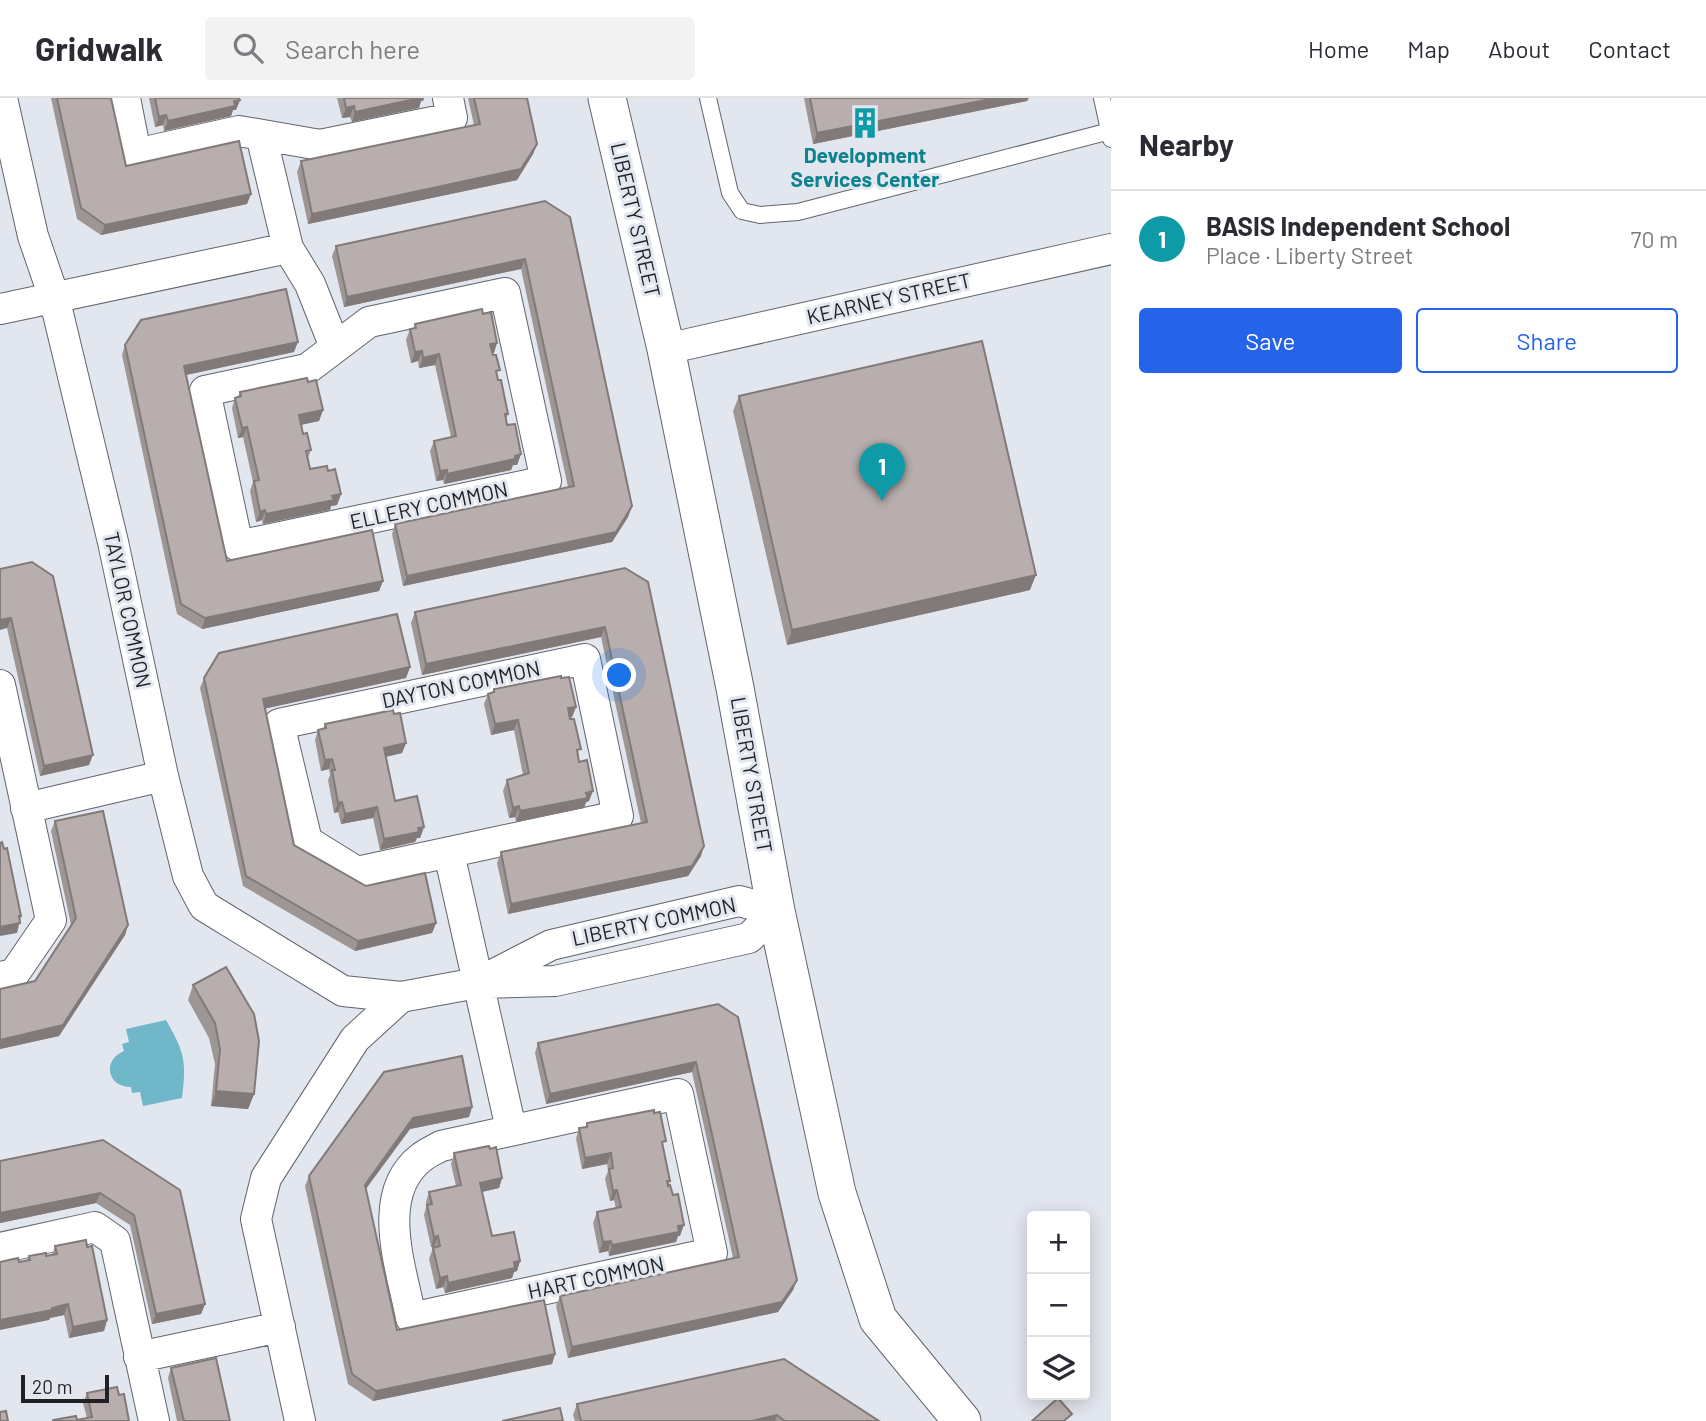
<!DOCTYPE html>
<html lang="en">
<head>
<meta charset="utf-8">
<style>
	:root { --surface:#fff; --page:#f2f2f3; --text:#2b2b33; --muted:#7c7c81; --line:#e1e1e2; --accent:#2563eb }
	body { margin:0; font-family:Barlow,sans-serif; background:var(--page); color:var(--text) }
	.controls { position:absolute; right:21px; bottom:21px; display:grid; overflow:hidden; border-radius:7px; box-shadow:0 4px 18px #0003 }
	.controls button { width:63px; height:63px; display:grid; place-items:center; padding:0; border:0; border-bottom:2px solid var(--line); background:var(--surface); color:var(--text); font:35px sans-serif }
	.scale { position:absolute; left:21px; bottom:18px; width:88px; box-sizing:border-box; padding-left:7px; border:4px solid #1f2124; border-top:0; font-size:19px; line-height:24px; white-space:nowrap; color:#1f2124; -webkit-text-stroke:5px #e2e6ef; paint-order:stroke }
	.you { position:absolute; left:620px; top:578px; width:24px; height:24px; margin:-18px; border:5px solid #fff; border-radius:50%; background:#1a73e8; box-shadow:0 0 0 10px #1a73e833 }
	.badge { display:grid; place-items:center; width:46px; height:46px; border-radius:50%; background:var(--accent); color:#fff; font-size:23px; font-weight:700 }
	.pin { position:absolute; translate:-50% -58px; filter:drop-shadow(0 2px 4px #0008) }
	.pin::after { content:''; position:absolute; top:37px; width:24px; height:21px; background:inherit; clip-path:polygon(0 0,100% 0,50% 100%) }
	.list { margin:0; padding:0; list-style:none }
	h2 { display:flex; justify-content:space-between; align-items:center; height:91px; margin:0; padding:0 28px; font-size:30px }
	h2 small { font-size:23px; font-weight:400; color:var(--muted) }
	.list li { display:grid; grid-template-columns:46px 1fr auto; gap:21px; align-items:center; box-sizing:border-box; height:98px; padding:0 28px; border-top:2px solid var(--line) }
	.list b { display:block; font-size:26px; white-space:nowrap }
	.list p { margin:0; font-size:23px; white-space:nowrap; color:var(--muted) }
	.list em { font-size:23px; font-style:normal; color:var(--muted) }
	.actions { display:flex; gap:14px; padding:21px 28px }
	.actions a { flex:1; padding:16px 0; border:2px solid var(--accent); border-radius:7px; text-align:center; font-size:24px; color:var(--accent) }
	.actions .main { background:var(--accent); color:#fff }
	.icon { flex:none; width:38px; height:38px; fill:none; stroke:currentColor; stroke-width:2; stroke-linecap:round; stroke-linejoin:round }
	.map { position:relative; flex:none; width:1111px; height:1323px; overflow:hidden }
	header { display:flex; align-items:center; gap:42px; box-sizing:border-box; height:98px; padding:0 35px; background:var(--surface); border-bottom:2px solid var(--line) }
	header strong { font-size:33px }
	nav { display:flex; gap:38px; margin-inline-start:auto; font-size:24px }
	.search { width:490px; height:63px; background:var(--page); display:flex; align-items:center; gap:18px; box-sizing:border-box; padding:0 24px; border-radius:7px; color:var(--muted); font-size:26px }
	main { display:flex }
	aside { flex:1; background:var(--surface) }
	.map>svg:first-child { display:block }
	.water { fill:#6fb7c9 }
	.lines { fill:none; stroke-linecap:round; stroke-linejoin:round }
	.service-casing { stroke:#60646b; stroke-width:18 }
	.minor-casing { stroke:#60646b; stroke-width:32 }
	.tertiary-casing { stroke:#60646b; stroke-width:39 }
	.service { stroke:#fff; stroke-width:16 }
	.minor { stroke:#fff; stroke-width:30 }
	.tertiary { stroke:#fff; stroke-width:37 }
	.wall { fill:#9e9695 }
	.shaded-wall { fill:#817a79 }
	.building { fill:#b8aead; stroke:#817a79; stroke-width:2 }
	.labels { text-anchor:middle; stroke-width:6; stroke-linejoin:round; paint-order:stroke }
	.culture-label { font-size:21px; font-weight:bold; fill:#0d838f; stroke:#e2e6ef }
	.street-label { font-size:21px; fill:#1f2124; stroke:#e2e6ef }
</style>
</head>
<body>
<header>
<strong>Gridwalk</strong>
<div class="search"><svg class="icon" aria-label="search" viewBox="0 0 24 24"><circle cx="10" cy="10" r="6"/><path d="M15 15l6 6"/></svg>Search here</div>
<nav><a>Home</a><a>Map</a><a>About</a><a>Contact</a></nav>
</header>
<main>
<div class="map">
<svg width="1111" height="1323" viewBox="0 0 1111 1323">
	<rect width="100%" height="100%" fill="#e2e6ef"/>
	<!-- water -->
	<path class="water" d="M 166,922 C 184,954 187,962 182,1000 L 143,1008 L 140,994 L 132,995 L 131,989 C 107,989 102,962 124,953 L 122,946 L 129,944 L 126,931 Z"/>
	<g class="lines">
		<defs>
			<path id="service" d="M 708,0 L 730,95 L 742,113 L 760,117 L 798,114 L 1110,33
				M 1102,0 L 1111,41"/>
			<path id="minor" d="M 2,0 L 33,138 L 54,199 L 113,444 L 163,678 L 188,778 L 204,808 L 343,893 L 401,899
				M 125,0 L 136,56 L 239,33 L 320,47 L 452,20 L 448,0
				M 261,37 L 288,150 L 310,186 L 335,249
				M 505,195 L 546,383 L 238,448 L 205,293 L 307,271 L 369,224 Z
				M 0,211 L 288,150
				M 666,251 L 1111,151
				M 585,561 L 618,718 L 357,774 L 307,743 L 279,626 Z
				M 0,587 L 51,822 L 14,876 L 0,879
				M 26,710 L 163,678
				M 449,755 L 511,1031
				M 678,996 L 712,1155 L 411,1220 C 402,1171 373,1096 422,1059 C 427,1055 434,1052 441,1048 Z
				M 0,1150 L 95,1129 L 115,1143 L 154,1323
				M 139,1259 L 280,1229
				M 300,1323 L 256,1121 L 266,1080 L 355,941 L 401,899 L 477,885 L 555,883 L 749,840 L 776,813 L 739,803 L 551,847 L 477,885"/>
			<path id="tertiary" d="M 607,0 L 666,251 L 735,590 L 776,813 L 837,1095 L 878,1221 L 962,1323"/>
		</defs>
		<!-- service casing -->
		<use href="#service" class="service-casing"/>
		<!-- minor casing -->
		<use href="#minor" class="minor-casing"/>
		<!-- tertiary casing -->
		<use href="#tertiary" class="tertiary-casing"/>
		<!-- service -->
		<use href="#service" class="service"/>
		<!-- minor -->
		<use href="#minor" class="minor"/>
		<!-- tertiary -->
		<use href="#tertiary" class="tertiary"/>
	</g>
	<!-- wall -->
	<path class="wall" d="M 51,0 L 111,0 L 126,68 L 247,106 L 101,137 L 77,121 Z
		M 149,0 L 239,0 L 240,2 L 236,12 L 233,12 L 231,18 L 164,33 L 163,27 L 155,29 Z
		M 337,0 L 424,0 L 423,3 L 421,3 L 419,10 L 352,24 L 350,19 L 342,20 Z
		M 468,0 L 527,0 L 537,46 L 533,56 L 517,82 L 308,126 L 297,74 L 301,63 L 474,27 Z
		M 804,0 L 1029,0 L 1027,3 L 813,46 Z
		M 545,103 L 632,408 L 628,419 L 612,444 L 403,488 L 392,436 L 395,426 L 568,389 L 521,171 L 344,209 L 332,158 L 336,148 Z
		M 415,226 L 494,255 L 492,255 L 497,279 L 508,316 L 506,322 L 507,327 L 521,356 L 517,367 L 513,367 L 511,372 L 444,386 L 443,382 L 436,383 L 430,353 L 434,343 L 451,339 L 435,267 L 419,270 L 418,263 L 411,265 L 406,242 L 410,231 L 413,231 Z
		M 125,247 L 294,254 L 186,277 L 227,463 L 383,483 L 379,493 L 202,531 L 177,516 L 122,257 Z
		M 308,284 L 323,312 L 319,323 L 301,327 L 303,336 L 311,352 L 308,360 L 310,371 L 328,373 L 341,396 L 337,407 L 331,408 L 330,412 L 263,426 L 262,422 L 256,424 L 250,393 L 253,384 L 243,339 L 238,340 L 232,310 L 235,300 L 238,299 L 240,294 Z
		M 739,298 L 1030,492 L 787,547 L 733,313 Z
		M 625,470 L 701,758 L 688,778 L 508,816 L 497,765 L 501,754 L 641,725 L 601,539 L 422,577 L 411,525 L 415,514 Z
		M 0,471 L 89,667 L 40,678 L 7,530 Z
		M 410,569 L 406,580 L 265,610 L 294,747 L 366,788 L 436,825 L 432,835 L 355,853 L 243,788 L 200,590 L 204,580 Z
		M 561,580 L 576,609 L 572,619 L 570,620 L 589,703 L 586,704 L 584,710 L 516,724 L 515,719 L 509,720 L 503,693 L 507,682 L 523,677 L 514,632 L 491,637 L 484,606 L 488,596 L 493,595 L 494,591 Z
		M 394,616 L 406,645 L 402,655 L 386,659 L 395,703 L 424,729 L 420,740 L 417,740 L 415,744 L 380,752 L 373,720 L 341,726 L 338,714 L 334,715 L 328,682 L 330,677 L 329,671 L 321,673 L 315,642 L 318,632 L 323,631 L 325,626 Z
		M 55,723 L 128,827 L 125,837 L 59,938 L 0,951 L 0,891 L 35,883 L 71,827 L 51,733 Z
		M 193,887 L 259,943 L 254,996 L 248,1011 L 211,1008 L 215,966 L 209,940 L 188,902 Z
		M 718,906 L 797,1182 L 793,1192 L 778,1214 L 568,1260 L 556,1208 L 560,1198 L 733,1160 L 692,974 L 546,1006 L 535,955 L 538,945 Z
		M 384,974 L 472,1009 L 469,1019 L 410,1031 L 366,1091 L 397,1232 L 555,1256 L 552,1266 L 373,1303 L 348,1286 L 305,1088 L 309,1078 Z
		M 587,1025 L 663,1051 L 670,1083 L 668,1088 L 680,1138 L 678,1138 L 676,1144 L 609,1158 L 608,1153 L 599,1155 L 593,1125 L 597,1114 L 616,1111 L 614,1102 L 610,1103 L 605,1081 L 608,1073 L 607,1066 L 582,1071 L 576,1041 L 579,1030 L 585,1029 Z
		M 103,1042 L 205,1206 L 201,1216 L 152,1226 L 130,1127 L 96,1105 L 0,1125 L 0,1063 Z
		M 454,1055 L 502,1080 L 499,1090 L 482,1094 L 492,1138 L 520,1163 L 517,1173 L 514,1174 L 512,1180 L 445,1195 L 443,1189 L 436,1191 L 429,1161 L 433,1150 L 434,1150 L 434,1149 L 431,1149 L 424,1117 L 426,1109 L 426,1104 L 429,1094 L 456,1088 L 451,1066 Z
		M 55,1148 L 87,1149 L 107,1222 L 104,1233 L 69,1240 L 64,1217 L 50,1220 L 49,1222 L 27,1162 L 29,1158 L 52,1157 Z
		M 171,1270 L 230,1323 L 177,1323 L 168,1280 Z
		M 87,1295 L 119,1297 L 129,1323 L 53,1323 L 53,1322 L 77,1322 L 87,1320 L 83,1305 Z
		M 577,1306 L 879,1323 L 575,1323 L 573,1317 Z"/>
	<!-- shaded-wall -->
	<path class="shaded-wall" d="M 419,0 L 424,0 L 423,3 L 421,3 L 419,10 L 352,24 L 355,14 Z
		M 996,0 L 1029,0 L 1027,3 L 813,46 L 817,35 Z
		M 240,2 L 236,12 L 233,12 L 231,18 L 164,33 L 168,23 Z
		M 354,8 L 350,19 L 342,20 L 346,10 Z
		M 166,17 L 163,27 L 155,29 L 159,19 Z
		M 537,46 L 533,56 L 517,82 L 308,126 L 312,116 Z
		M 251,96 L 247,106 L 101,137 L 105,127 Z
		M 525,161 L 521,171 L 344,209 L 347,199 Z
		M 298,244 L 294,254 L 181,278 L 184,268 Z
		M 497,245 L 494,255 L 486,256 L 490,246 Z
		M 422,253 L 418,263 L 411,265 L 415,254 Z
		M 439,256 L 435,267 L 419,270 L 423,260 Z
		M 323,312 L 319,323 L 295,328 L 299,317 Z
		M 247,329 L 243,339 L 238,340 L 242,330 Z
		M 521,356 L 517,367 L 513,367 L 511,372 L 444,386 L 447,376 Z
		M 447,372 L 443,382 L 436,383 L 440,373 Z
		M 341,396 L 337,407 L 331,408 L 330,412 L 263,426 L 266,416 Z
		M 632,408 L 628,419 L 612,444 L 403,488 L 407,478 Z
		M 265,412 L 262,422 L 256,424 L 260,414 Z
		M 1036,477 L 1030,492 L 787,547 L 792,532 Z
		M 383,483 L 379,493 L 202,531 L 205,520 Z
		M 11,520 L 7,530 L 0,532 L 0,522 Z
		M 605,529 L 601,539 L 422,577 L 426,566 Z
		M 410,569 L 406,580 L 259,612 L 263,601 Z
		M 576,609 L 572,619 L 564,621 L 568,610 Z
		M 518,622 L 514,632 L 491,637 L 495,626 Z
		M 406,645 L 402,655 L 380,660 L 384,650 Z
		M 93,657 L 89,667 L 40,678 L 44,668 Z
		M 332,661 L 329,671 L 321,673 L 325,662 Z
		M 593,693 L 589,703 L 586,704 L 584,710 L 516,724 L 520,713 Z
		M 342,704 L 338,714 L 334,715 L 338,705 Z
		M 519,708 L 515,719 L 509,720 L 513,710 Z
		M 377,709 L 373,720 L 341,726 L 345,716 Z
		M 424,729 L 420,740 L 417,740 L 415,744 L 380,752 L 384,741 Z
		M 704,748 L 701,758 L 688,778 L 508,816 L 511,806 Z
		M 19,818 L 21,818 L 17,835 L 0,838 L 0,829 Z
		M 436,825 L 432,835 L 355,853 L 358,843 Z
		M 128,827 L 125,837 L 59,938 L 0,951 L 0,942 Z
		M 696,964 L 692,974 L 546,1006 L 550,996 Z
		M 216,993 L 254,996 L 248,1011 L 211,1008 Z
		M 472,1009 L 469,1019 L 410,1031 L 361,1097 L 365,1087 L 413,1020 Z
		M 611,1055 L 607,1066 L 582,1071 L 585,1060 Z
		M 502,1080 L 499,1090 L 477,1095 L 480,1085 Z
		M 617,1092 L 614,1102 L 610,1103 L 613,1093 Z
		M 100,1095 L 96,1105 L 0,1125 L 0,1115 Z
		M 684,1127 L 680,1138 L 678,1138 L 676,1144 L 609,1158 L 612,1147 Z
		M 438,1138 L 434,1149 L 431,1149 L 434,1139 Z
		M 611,1143 L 608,1153 L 599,1155 L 603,1144 Z
		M 520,1163 L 517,1173 L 514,1174 L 512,1180 L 445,1195 L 448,1185 Z
		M 447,1178 L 443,1189 L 436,1191 L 440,1180 Z
		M 797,1182 L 793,1192 L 778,1214 L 568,1260 L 572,1249 Z
		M 68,1206 L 64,1217 L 50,1220 L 49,1222 L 0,1232 L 0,1222 Z
		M 205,1206 L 201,1216 L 152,1226 L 156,1216 Z
		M 107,1222 L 104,1233 L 69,1240 L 73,1229 Z
		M 555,1256 L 552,1266 L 373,1303 L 376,1293 Z
		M 777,1317 L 775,1323 L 752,1323 Z"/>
	<!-- building -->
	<path class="building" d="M 57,0 L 111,0 L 126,68 L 239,43 L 251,96 L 105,127 L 81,110 Z
		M 155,0 L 239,0 L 240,2 L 234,3 L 235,8 L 168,23 L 166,17 L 159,19 Z
		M 344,0 L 420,0 L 355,14 L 354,8 L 346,10 Z
		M 474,0 L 527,0 L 537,46 L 521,71 L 312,116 L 301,63 L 480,26 Z
		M 810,0 L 996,0 L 817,35 Z
		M 545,103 L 570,119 L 632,408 L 616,434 L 407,478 L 395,426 L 574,388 L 525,161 L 347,199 L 336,148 Z
		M 286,191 L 298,244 L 184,268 L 227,463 L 372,432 L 383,483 L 205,520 L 181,506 L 125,247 L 141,222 Z
		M 482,211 L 483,216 L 491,214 L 497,245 L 490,246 L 493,257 L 496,257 L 500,272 L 496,273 L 498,282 L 501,282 L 508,316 L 505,316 L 507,327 L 515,326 L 521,356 L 515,358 L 515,361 L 447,376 L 447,372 L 440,373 L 434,343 L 456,338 L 439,256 L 423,260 L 422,253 L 415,254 L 410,231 L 416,230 L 415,226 Z
		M 982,243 L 1036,477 L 792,532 L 739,298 Z
		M 307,280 L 308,284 L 316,282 L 323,312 L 299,317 L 303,336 L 307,335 L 311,352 L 306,353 L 310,371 L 327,368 L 328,373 L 335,371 L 341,396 L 332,398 L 334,402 L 266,416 L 265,412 L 260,414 L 254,383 L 259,382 L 247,329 L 242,330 L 235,300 L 241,298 L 240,294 Z
		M 32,464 L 53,478 L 93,657 L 44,668 L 11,520 L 0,522 L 0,471 Z
		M 625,470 L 648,484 L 704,748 L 692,768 L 511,806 L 501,754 L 647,724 L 605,529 L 426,566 L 415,514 Z
		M 397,516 L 410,569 L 263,601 L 294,747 L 366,788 L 425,775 L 436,825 L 358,843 L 246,778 L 204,580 L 219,555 Z
		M 561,578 L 561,580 L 569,579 L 576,609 L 568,610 L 570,621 L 574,621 L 581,651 L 577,652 L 579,664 L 587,662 L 593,693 L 586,695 L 588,700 L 520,713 L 519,708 L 513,710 L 507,682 L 529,675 L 518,622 L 495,626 L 488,596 L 494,594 L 494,591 Z
		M 393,612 L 394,616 L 400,615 L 406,645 L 384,650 L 395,703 L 417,698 L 424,729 L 418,730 L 419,734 L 384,741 L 377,709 L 345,716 L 342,704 L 338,705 L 332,672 L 335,672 L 332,661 L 325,662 L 318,632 L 326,630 L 325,626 Z
		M 103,713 L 128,827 L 63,927 L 0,942 L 0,891 L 35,883 L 76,820 L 55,723 Z
		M 2,744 L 4,751 L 7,750 L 21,818 L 19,818 L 20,825 L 0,829 L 0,745 Z
		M 226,869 L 254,916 L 259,943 L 254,996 L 216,993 L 220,951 L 215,925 L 193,887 Z
		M 718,906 L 738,919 L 797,1182 L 782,1204 L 572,1249 L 560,1198 L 739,1159 L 696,964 L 550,996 L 538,945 Z
		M 462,958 L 472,1009 L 413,1020 L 365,1087 L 397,1232 L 544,1202 L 555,1256 L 376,1293 L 352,1276 L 309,1078 L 384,974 Z
		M 654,1012 L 654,1015 L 660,1014 L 666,1043 L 662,1044 L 670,1083 L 667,1083 L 668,1088 L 670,1087 L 673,1097 L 678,1096 L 684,1127 L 678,1128 L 679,1134 L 612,1147 L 611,1143 L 603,1144 L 597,1114 L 621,1109 L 617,1092 L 613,1093 L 609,1071 L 613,1070 L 611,1055 L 585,1060 L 579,1030 L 587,1029 L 587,1025 Z
		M 103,1042 L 180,1092 L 205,1206 L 156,1216 L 134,1117 L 100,1095 L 0,1115 L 0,1063 Z
		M 489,1048 L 490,1051 L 496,1049 L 502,1080 L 480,1085 L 492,1138 L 514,1134 L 520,1163 L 514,1164 L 515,1170 L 448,1185 L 447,1178 L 440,1180 L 433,1150 L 440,1148 L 438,1138 L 434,1139 L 427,1107 L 432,1106 L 429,1094 L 461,1087 L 454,1055 Z
		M 86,1142 L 87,1149 L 92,1148 L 107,1222 L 73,1229 L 68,1206 L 52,1210 L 52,1212 L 0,1222 L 0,1164 L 18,1160 L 19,1164 L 30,1162 L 29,1158 L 46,1155 L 46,1158 L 57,1156 L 55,1148 Z
		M 216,1260 L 230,1323 L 184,1323 L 171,1270 Z
		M 784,1261 L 879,1323 L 785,1323 L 777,1317 L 752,1323 L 581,1323 L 577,1306 Z
		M 117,1289 L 119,1297 L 124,1296 L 129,1323 L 53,1323 L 53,1322 L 76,1318 L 77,1322 L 92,1319 L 87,1295 Z
		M 1058,1300 L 1072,1316 L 1064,1323 L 1032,1323 Z
		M 560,1310 L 563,1323 L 502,1323 Z
		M 6,1313 L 8,1323 L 0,1323 L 0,1314 Z"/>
	<!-- icons -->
	<defs>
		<symbol id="building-bare" viewBox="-9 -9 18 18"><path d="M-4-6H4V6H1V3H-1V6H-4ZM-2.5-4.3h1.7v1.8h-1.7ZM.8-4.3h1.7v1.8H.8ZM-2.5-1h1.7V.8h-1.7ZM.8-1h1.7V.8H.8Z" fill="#0f9aa8" stroke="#e2e6ef" stroke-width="2.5" paint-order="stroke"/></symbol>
	</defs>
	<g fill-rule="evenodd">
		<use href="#building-bare" x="843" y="3" width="44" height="44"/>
	</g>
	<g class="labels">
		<!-- culture labels -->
		<g class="culture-label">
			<text x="865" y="65">Development<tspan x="865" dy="24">Services Center</tspan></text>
		</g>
		<!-- street labels -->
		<g class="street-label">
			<text transform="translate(635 122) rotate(77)" y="7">LIBERTY STREET</text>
			<text transform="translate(889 201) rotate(-13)" y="7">KEARNEY STREET</text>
			<text transform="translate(429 408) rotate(-12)" y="7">ELLERY COMMON</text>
			<text transform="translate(127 512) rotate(78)" y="7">TAYLOR COMMON</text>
			<text transform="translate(461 587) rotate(-12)" y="7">DAYTON COMMON</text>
			<text transform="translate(751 677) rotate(80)" y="7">LIBERTY STREET</text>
			<text transform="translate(654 824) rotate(-12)" y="7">LIBERTY COMMON</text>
			<text transform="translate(596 1180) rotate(-12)" y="7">HART COMMON</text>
		</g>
	</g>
</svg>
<div class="controls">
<button>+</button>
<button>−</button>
<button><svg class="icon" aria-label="layers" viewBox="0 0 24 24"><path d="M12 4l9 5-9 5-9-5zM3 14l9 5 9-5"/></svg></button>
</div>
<div class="scale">20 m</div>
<div class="you"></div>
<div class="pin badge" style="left:882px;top:403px;background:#0f9aa8">1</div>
</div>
<aside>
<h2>Nearby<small></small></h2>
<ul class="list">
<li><span class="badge" style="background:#0f9aa8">1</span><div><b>BASIS Independent School</b><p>Place · Liberty Street</p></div><em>70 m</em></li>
</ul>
<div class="actions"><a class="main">Save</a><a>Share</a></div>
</aside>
</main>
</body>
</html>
